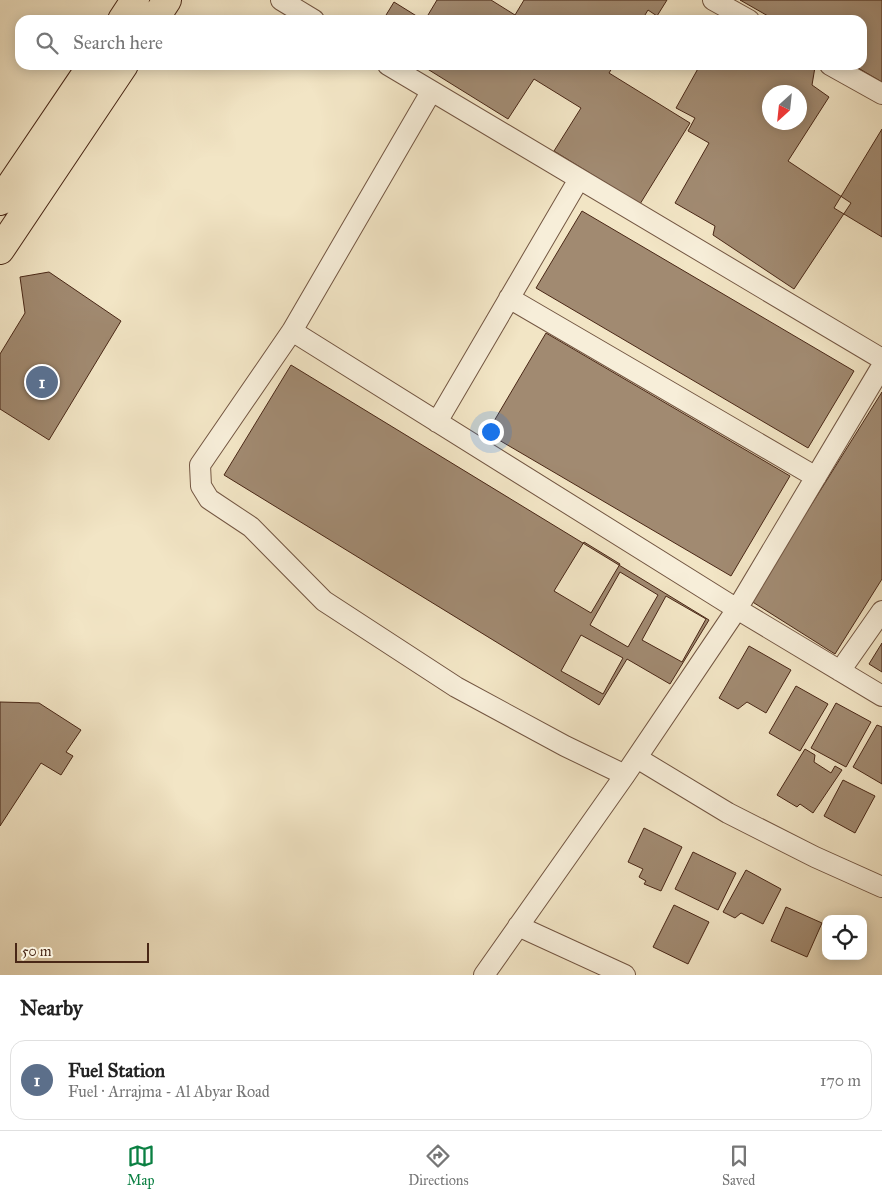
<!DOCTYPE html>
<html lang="en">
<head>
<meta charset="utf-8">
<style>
	:root { --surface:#fff; --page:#f6f6f6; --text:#222; --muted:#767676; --line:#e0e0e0; --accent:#0b8043 }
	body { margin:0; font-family:"IM FELL Great Primer",serif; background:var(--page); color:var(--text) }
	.controls { position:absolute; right:15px; bottom:15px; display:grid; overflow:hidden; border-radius:10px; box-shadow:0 2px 12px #0003 }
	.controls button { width:45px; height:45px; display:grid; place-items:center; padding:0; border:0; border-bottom:1px solid var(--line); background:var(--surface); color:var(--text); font:25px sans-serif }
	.compass { position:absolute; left:762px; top:85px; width:45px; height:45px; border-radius:50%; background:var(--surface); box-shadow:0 2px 12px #0003; rotate:207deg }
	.scale { position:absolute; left:15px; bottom:12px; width:134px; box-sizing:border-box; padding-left:5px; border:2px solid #492716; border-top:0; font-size:14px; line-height:18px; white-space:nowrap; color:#492716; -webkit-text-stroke:4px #f7eed9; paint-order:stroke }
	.you { position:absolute; left:490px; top:431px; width:18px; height:18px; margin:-12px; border:4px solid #fff; border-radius:50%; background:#1a73e8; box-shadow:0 0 0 8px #1a73e833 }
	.badge { display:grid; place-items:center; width:32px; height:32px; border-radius:50%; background:var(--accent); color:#fff; font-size:16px; font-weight:700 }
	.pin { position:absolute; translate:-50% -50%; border:2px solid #fff; box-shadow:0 1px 5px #0006 }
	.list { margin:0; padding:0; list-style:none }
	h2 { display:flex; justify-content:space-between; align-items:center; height:65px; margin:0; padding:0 20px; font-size:21px }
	h2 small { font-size:16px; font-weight:400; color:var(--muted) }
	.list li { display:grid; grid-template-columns:32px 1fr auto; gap:15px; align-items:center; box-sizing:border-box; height:80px; margin:0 10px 10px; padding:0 10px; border:1px solid var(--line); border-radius:15px }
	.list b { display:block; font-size:19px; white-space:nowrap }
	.list p { margin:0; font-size:16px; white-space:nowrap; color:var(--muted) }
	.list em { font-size:16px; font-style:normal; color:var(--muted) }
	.icon { flex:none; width:28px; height:28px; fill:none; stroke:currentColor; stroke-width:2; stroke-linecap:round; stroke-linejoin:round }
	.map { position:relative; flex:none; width:882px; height:975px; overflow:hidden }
	.search { position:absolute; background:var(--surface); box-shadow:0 2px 12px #0003; left:15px; right:15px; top:15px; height:55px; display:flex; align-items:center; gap:12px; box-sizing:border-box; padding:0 18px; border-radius:15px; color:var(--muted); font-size:19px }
	.sheet { height:155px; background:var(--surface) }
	nav { display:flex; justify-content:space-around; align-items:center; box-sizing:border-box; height:70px; border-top:1px solid var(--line); background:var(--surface); font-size:14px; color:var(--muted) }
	nav a { display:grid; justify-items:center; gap:2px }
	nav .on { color:var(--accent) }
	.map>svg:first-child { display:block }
	.building { fill:#a18a71; stroke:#492716; fill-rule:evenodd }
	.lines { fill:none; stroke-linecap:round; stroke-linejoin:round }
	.minor-casing { stroke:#735642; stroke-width:22 }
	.highway-casing { stroke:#492716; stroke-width:30 }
	.minor { stroke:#f7eed9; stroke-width:20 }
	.highway { stroke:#f2e5c5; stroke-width:28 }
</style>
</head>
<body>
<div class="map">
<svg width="882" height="975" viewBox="0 0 882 975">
	<rect width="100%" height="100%" fill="#f2e5c5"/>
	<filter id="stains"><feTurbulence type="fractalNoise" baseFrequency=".004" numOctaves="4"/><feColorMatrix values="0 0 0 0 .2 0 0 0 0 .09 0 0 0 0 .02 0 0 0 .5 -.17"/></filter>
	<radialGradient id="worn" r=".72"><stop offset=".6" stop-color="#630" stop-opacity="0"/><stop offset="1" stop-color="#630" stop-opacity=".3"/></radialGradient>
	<!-- building -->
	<path class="building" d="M 437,0 L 491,0 L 515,15 L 524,0 L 667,0 L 657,16 L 648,10 L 642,20 L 425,20 Z
		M 740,0 L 882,0 L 882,82 L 853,65 L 862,65 L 862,20 L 775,20 Z
		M 394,2 L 423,20 L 383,20 Z
		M 421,65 L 614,65 L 609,73 L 690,123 L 640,204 L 554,151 L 581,108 L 534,79 L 508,119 Z
		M 700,65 L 811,65 L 815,67 L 812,85 L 829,97 L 788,161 L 851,203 L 794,289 L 713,235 L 715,226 L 675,203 L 709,143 L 688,131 L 695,118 L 676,108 ZM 770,92 L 800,92 L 800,122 L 770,122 Z
		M 882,129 L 882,237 L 834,208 Z
		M 582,211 L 854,371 L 808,448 L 536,288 Z
		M 49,272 L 121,321 L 49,440 L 0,409 L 0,354 L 25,313 L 20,277 Z
		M 546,333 L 790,476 L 731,576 L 487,433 Z
		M 291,365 L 709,620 L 670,684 L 627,659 L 599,705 L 224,475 Z
		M 882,392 L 882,579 L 835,654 L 751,601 Z
		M 584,542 L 620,564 L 591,613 L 554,591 Z
		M 620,572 L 658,595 L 628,647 L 590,625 Z
		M 666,596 L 706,619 L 682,662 L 642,640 Z
		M 581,635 L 623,658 L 603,694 L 561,671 Z
		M 882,643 L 882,672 L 869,664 Z
		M 749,646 L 791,670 L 766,713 L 747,702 L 738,709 L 719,698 Z
		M 796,686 L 828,704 L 800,751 L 769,733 Z
		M 0,702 L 39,703 L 81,730 L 66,752 L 73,756 L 61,775 L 41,763 L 0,826 Z
		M 836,703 L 871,722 L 846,767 L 811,748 Z
		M 877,725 L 882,727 L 882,784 L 853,767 Z
		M 805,749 L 815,755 L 814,762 L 831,773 L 835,766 L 842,770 L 813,813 L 800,804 L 797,807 L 777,795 Z
		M 843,780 L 875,796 L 855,833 L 824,816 Z
		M 644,828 L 682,847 L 661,891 L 644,884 L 646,881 L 639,877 L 643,869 L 628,862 Z
		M 693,852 L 736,873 L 718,910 L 675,889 Z
		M 746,870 L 781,889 L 763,924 L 741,913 L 735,918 L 723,912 Z
		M 674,905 L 709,922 L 688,964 L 653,947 Z
		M 786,907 L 822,923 L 807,957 L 771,941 Z"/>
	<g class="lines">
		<defs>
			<path id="minor" d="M 281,0 L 314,20
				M 713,0 L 749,20
				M 388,65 L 882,359
				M 830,65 L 882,94
				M 431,92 L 292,331 L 200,465 L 201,486 L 209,499 L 251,527 L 324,601 L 456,687 L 565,746 L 625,775
				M 509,298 L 816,477
				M 292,331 L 737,609 L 882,696
				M 437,422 L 579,179
				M 840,671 L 882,611
				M 637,758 L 728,813 L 815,857 L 882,887
				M 518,926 L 625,975
				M 484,975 L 625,775 L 737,609 L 882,366"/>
			<path id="highway" d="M 122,20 L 135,0
				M 154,20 L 167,0
				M 0,201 L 92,65
				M 0,250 L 124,65"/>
		</defs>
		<!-- minor casing -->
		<use href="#minor" class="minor-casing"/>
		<!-- highway casing -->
		<use href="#highway" class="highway-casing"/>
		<!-- minor -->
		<use href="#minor" class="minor"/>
		<!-- highway -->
		<use href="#highway" class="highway"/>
	</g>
	<rect width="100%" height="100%" filter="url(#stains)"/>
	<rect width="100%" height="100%" fill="url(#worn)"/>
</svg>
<div class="controls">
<button><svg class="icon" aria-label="locate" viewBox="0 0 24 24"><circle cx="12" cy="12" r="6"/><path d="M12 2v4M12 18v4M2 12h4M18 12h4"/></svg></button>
</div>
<svg class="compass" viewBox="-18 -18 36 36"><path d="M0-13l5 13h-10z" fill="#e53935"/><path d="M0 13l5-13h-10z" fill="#767676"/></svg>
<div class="scale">50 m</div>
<div class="you"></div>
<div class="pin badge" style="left:42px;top:382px;background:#5c6f8a">1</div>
<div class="search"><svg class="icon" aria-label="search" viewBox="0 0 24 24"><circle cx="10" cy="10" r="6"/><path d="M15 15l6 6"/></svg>Search here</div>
</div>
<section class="sheet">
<h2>Nearby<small></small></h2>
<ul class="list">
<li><span class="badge" style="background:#5c6f8a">1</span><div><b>Fuel Station</b><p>Fuel · Arrajma - Al Abyar Road</p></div><em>170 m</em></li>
</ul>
</section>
<nav>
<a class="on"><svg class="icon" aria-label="map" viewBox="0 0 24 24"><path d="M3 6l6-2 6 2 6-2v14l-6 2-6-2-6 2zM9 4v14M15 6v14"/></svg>Map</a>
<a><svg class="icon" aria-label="directions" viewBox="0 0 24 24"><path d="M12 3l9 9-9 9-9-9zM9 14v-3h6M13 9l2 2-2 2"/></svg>Directions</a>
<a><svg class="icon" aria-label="saved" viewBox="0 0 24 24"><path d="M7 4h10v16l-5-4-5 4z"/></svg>Saved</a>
</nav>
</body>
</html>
